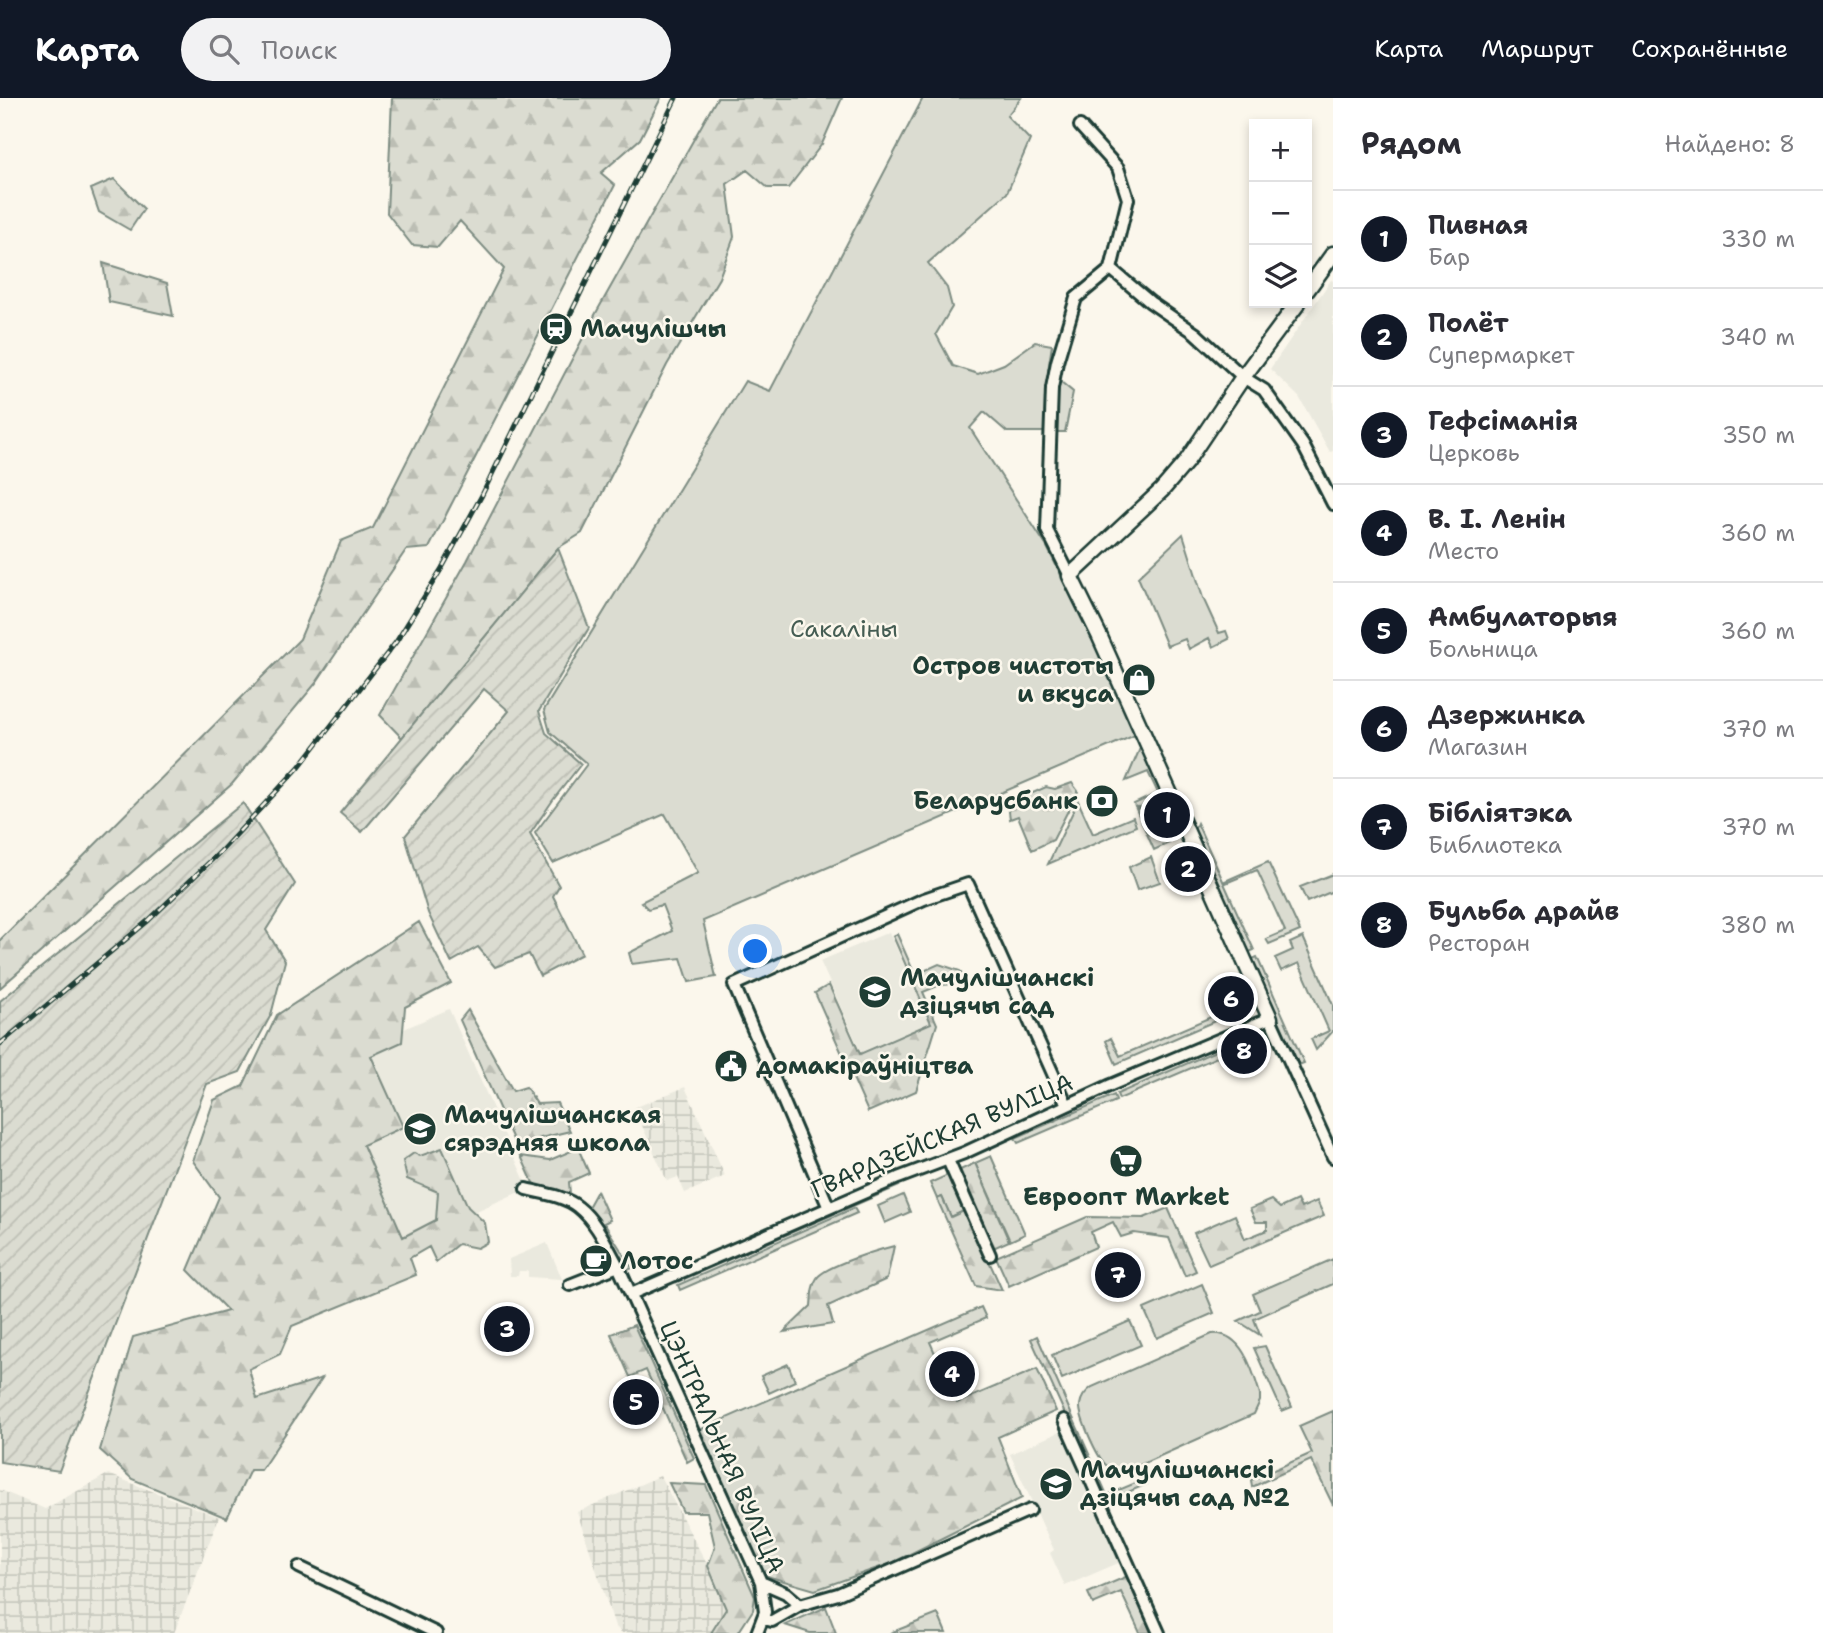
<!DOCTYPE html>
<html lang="ru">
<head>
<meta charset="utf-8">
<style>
	:root { --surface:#fff; --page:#f2f2f3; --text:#2b2b33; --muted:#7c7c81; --line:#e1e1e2; --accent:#111827 }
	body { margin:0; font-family:"Shantell Sans",sans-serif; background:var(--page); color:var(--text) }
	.controls { position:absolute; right:21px; top:21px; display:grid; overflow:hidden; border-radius:0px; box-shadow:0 4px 10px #0003 }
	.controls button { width:63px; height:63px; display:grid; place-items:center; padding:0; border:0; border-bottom:2px solid var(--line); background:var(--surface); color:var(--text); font:35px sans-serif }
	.you { position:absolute; left:756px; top:854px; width:24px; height:24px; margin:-18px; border:5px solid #fff; border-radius:50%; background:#1a73e8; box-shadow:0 0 0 10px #1a73e833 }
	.badge { display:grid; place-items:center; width:46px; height:46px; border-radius:50%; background:var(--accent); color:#fff; font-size:23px; font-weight:700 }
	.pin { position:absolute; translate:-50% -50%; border:4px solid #fff; box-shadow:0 2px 7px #0006 }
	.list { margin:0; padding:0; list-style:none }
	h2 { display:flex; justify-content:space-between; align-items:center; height:91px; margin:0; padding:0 28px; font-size:30px }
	h2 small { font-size:23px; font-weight:400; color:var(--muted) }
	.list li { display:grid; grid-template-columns:46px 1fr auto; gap:21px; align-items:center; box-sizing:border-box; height:98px; padding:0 28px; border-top:2px solid var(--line) }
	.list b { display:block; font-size:26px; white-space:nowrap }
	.list p { margin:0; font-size:23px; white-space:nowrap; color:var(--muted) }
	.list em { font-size:23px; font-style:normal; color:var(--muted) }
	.icon { flex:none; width:38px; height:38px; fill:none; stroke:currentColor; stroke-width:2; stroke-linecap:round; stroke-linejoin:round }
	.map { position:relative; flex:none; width:1333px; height:1535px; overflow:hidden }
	header { display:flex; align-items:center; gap:42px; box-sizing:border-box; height:98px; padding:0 35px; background:var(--accent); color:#fff }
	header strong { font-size:33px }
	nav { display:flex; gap:38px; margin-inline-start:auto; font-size:24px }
	.search { width:490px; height:63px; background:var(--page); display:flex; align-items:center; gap:18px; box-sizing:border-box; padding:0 24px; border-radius:38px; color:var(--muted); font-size:26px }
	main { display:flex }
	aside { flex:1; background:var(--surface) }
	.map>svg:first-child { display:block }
	.built { fill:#eae9de }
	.industrial { fill:url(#industrial-grid) }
	.green { fill:#dbdcd1; stroke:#7d8c82; stroke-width:2 }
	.forest { fill:url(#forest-firs); stroke:#7d8c82; stroke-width:2 }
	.garden { fill:url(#garden-furrows); stroke:#7d8c82; stroke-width:2 }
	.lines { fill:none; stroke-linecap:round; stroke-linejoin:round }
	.minor-casing { stroke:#1f3d34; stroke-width:16 }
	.major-casing { stroke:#1f3d34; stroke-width:19 }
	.minor { stroke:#fbf7ec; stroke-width:10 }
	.major { stroke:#fbf7ec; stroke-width:14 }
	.rail-casing { stroke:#1f3d34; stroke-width:5 }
	.rail { stroke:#fbf7ec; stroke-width:2.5; stroke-dasharray:8; stroke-linecap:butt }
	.labels { text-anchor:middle; stroke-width:5; stroke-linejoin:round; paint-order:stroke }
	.poi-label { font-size:24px; font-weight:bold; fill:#1f3d34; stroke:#fbf7ec; text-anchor:start }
	.park-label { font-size:24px; fill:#455d53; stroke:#fbf7ec }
	.street-label { font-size:24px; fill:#1f3d34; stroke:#fbf7ec }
</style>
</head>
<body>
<header>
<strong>Карта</strong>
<div class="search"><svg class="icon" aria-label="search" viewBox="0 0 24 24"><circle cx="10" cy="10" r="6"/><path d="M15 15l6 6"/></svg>Поиск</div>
<nav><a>Карта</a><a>Маршрут</a><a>Сохранённые</a></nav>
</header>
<main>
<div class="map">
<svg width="1333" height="1535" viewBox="0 0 1333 1535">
	<defs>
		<pattern id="industrial-grid" width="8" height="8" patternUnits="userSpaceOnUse" patternTransform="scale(1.75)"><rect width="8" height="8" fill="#eae9de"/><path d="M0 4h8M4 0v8" fill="none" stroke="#c8c9bf"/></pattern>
		<pattern id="forest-firs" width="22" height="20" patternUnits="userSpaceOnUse" patternTransform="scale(1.75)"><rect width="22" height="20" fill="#dbdcd1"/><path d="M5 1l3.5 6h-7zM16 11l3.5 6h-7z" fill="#bcbeb4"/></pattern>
		<pattern id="garden-furrows" width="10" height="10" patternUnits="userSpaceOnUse" patternTransform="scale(1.75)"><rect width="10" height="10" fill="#dbdcd1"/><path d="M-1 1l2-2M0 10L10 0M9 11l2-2" fill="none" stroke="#bcbeb4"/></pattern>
	</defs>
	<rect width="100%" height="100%" fill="#fbf7ec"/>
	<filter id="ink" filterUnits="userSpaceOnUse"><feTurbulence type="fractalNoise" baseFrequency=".0143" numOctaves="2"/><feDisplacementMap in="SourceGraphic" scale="14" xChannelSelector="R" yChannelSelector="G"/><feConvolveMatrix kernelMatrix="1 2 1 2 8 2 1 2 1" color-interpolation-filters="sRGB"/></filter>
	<g filter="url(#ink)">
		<!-- built -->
		<path class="built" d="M 1331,182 L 1333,183 L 1333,353 L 1330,354 L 1299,299 L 1270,271 Z
			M 889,834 L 930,924 L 861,954 L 820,863 Z
			M 449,911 L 528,1090 L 391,1151 L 312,972 Z
			M 547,1145 L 562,1181 L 528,1179 L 528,1173 L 519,1173 L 518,1178 L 510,1178 L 509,1161 Z
			M 1064,1332 L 1123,1463 L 1065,1488 L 1050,1455 L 1054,1452 L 1010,1356 Z"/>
		<!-- industrial -->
		<path class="industrial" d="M 685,989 L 725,1078 L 685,1095 L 678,1079 L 667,1083 L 634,1010 Z
			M 108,1376 L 219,1419 L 174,1535 L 0,1535 L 0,1392 L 45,1411 Z
			M 660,1378 L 708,1468 L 726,1511 L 711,1535 L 622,1535 L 615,1528 L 577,1414 Z"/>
		<!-- green -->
		<path class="green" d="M 923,0 L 1021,0 L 1007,18 L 1030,42 L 1007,95 L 928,165 L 947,190 L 952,209 L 936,236 L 953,268 L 978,276 L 1004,266 L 1035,244 L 1052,247 L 1048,273 L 1073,294 L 1065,334 L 1007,334 L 984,314 L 970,330 L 1047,449 L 1140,635 L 703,823 L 716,879 L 689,884 L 681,860 L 632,866 L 629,855 L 672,833 L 662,807 L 648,811 L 641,804 L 698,775 L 665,716 L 553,765 L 535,735 L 587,666 L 550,634 L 544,612 L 745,283 L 770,293 Z
			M 1183,436 L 1203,500 L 1219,535 L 1226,533 L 1229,541 L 1213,549 L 1209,540 L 1189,551 L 1185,541 L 1167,548 L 1138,479 Z
			M 1141,648 L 1168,708 L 1135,709 L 1134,706 L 1158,695 L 1148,674 L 1126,683 Z
			M 1078,703 L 1093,736 L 1133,719 L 1136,728 L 1048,766 Z
			M 1168,710 L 1169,713 L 1158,718 L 1169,745 L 1154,752 L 1136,711 Z
			M 1197,725 L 1254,852 L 1245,856 L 1192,737 Z
			M 1268,764 L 1300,833 L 1269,846 L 1266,841 L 1285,833 L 1257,772 L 1226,785 L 1225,783 Z
			M 1303,839 L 1333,907 L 1333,933 L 1316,952 L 1311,941 L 1329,933 L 1299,865 L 1281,873 L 1275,860 L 1293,852 L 1290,845 Z
			M 1257,859 L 1304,965 L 1296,968 L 1248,863 Z
			M 1220,915 L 1222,920 L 1116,966 L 1106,943 L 1111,940 L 1120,958 Z
			M 1220,951 L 1222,957 L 1119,1001 L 1117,996 Z
			M 1114,997 L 1116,1003 L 1018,1045 L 1015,1040 Z
			M 991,1058 L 1025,1136 L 1010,1143 L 975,1065 Z
			M 950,1076 L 966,1112 L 951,1119 L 942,1099 L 937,1101 L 930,1085 Z
			M 896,1084 L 899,1088 L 677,1184 L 678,1179 Z
			M 854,1110 L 857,1115 L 680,1192 L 678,1187 Z
			M 1333,1161 L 1333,1186 L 1254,1221 L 1260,1237 L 1238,1223 L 1260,1213 L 1253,1196 Z
			M 1202,1186 L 1214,1215 L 1157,1240 L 1144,1211 Z
			M 1130,1223 L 1141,1247 L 1062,1281 L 1052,1257 Z
			M 1212,1236 C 1242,1233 1253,1273 1260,1296 L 1260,1303 L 1254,1316 L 1131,1371 C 1122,1374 1113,1373 1106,1367 C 1097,1359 1079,1319 1080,1307 C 1081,1299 1085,1294 1092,1289 Z
			M 1265,1248 L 1292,1309 L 1282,1313 L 1254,1250 Z
			M 788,1266 L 795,1283 L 769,1295 L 761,1278 Z"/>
		<!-- forest -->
		<path class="forest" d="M 392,0 L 661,0 L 640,41 L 601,75 L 615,87 L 429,450 L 406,452 L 316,585 L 232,686 L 0,890 L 0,842 L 300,541 L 341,443 L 373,430 L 504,171 L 460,123 L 438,149 L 412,147 L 387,115 Z
			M 717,0 L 842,0 L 822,46 L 788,90 L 768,90 L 747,72 L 727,86 L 734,139 L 719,180 L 667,267 L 582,435 L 558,450 L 402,640 L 380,617 L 467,463 L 596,215 Z
			M 114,81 L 144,111 L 130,132 L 99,114 L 91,91 Z
			M 103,165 L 167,185 L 173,218 L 109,204 Z
			M 1072,685 L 1078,693 L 1053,742 L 1032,752 L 1018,718 L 1010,721 L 1008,706 L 1046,689 L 1055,691 Z
			M 1151,759 L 1160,784 L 1137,792 L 1129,769 Z
			M 1333,776 L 1333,793 L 1307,804 L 1300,789 Z
			M 419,824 L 451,885 L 405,909 L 402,944 L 371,958 L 403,1029 L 363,1047 L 403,1139 L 436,1122 L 438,1094 L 407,1081 L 403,1063 L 414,1055 L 420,1058 L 442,1050 L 468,1109 L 485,1125 L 488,1144 L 477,1150 L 458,1146 L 436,1164 L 429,1149 L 410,1160 L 416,1177 L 292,1228 L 280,1256 L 249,1271 L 257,1301 L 322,1280 L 261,1372 L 250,1372 L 227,1420 L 132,1381 L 100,1352 L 133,1239 L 228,1213 L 188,1172 L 219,1099 L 193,1063 L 214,1002 L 243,988 L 277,917 Z
			M 897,836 L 915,877 L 939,866 L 960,873 L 966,885 L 940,887 L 923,894 L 937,926 L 916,993 L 868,1014 L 815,895 L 829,887 L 860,956 L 931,925 L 893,838 Z
			M 468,912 L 513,993 L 526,989 L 537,1006 L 557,1005 L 570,1033 L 515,1046 L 460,922 Z
			M 578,1050 L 589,1075 L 569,1084 L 570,1095 L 565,1097 L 534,1087 L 521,1058 L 550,1062 Z
			M 975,1065 L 1009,1143 L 991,1151 L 956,1074 Z
			M 597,1093 L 610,1122 L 604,1125 L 632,1170 L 626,1173 L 587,1111 Z
			M 903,1097 L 910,1114 L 885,1125 L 878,1108 Z
			M 942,1099 L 951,1119 L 966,1112 L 1002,1192 L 976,1188 L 937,1101 Z
			M 1271,1102 L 1280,1110 L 1297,1102 L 1301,1110 L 1317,1103 L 1324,1118 L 1209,1167 L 1194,1135 L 1235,1117 L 1245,1141 L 1267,1132 L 1267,1124 L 1256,1124 L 1250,1111 Z
			M 1168,1110 L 1196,1173 L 1185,1178 L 1169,1140 L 1134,1135 L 1121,1139 L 1113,1124 L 1091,1134 L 1096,1149 L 1009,1188 L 996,1159 L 1087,1119 L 1144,1120 Z
			M 894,1148 L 887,1181 L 828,1208 L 833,1226 L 784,1234 L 811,1208 C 812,1198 811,1189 817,1180 C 825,1168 878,1152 894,1148 Z
			M 981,1209 L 986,1220 L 930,1244 L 957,1305 L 1037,1271 L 1056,1313 L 998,1339 L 1022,1400 L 892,1465 L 815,1492 L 763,1477 L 697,1333 Z
			M 634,1227 L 694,1360 L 687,1364 L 646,1272 L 630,1279 L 611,1236 Z
			M 1037,1238 L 1107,1397 L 1145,1381 L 1147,1386 L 1105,1404 L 1031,1241 Z
			M 1333,1313 L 1333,1407 L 1311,1362 L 1252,1389 L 1251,1382 L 1312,1355 L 1299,1328 Z
			M 669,1385 L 706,1387 L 755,1499 L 753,1512 L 738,1535 L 711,1535 L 726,1511 L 708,1468 L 715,1449 L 707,1414 L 683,1414 Z
			M 1130,1477 L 1156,1535 L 1140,1535 L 1121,1494 L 1093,1506 L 1088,1495 Z
			M 826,1509 L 836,1535 L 810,1535 L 785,1527 Z
			M 938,1516 L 946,1535 L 890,1535 Z"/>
		<!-- garden -->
		<path class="garden" d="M 558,450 L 589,530 L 539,613 L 546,635 L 581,666 L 553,702 L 530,736 L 559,788 L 553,798 L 582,856 L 540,878 L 529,856 L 495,869 L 478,849 L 451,864 L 428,815 L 405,738 L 509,613 L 484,591 L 362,734 L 340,715 Z
			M 243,705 L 295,786 L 266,832 L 285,863 L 271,917 L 240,974 L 207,986 L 59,1373 L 0,1364 L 0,903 Z"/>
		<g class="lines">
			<defs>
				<path id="minor" d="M 1111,171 L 1150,204 L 1195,235 L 1243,279 L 1264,292 L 1303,347 L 1333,406
					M 1070,478 L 1047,432 L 1052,290 L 1057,264 L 1076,200 L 1111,171 L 1128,101 L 1118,70 L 1080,28
					M 948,1062 L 990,1157
					M 526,1091 C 542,1095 565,1098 578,1109 C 596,1123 607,1148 618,1168 L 761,1484 L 765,1514 L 757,1535
					M 829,1110 L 734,887 L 924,801 L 968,786 L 1067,1007
					M 570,1187 L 618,1168
					M 631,1196 L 898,1080 L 964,1055 L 1111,987 L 1270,920 L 1333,1059
					M 1064,1322 L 1159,1535
					M 299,1469 L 436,1535
					M 761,1484 L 786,1495 L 800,1507
					M 764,1521 L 772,1523 L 800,1507 L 838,1496 L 1030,1412"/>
				<path id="major" d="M 1307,192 L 1333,156
					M 1270,920 L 1099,537 L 1070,478 L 1162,392 L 1186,364 L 1243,279 L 1298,205"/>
			</defs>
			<!-- minor casing -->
			<use href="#minor" class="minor-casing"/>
			<!-- major casing -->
			<use href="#major" class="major-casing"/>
			<!-- minor -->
			<use href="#minor" class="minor"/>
			<!-- major -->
			<use href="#major" class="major"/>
			<defs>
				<path id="rail" d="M 0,946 L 149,822 L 221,753 L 299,669 L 396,544 L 442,470 L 482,397 L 676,0"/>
			</defs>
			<!-- rail casing -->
			<use href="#rail" class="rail-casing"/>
			<!-- rail -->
			<use href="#rail" class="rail"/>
		</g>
	</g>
	<!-- icons -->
	<defs>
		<symbol id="station-disc" viewBox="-11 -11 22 22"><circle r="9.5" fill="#1f3d34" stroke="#fbf7ec"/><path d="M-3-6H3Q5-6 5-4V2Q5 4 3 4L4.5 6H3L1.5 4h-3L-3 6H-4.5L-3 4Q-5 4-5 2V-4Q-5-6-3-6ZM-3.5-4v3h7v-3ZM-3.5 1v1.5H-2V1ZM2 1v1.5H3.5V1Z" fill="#fff"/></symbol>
		<symbol id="shop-disc" viewBox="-11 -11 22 22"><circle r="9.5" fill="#1f3d34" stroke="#fbf7ec"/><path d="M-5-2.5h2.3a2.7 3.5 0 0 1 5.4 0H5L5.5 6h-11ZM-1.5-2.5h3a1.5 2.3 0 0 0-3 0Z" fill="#fff"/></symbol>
		<symbol id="bank-disc" viewBox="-11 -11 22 22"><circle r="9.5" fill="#1f3d34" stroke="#fbf7ec"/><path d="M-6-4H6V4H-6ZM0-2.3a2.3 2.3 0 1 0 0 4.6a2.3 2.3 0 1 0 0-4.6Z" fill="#fff"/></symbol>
		<symbol id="school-disc" viewBox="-11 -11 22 22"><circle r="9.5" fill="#1f3d34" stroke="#fbf7ec"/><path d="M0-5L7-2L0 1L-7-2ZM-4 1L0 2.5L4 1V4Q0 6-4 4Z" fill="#fff"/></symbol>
		<symbol id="civic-disc" viewBox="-11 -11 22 22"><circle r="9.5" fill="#1f3d34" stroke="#fbf7ec"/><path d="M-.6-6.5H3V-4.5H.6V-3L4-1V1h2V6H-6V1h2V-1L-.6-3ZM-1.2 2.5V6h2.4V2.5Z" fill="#fff"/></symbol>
		<symbol id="supermarket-disc" viewBox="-11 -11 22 22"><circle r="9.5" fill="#1f3d34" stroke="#fbf7ec"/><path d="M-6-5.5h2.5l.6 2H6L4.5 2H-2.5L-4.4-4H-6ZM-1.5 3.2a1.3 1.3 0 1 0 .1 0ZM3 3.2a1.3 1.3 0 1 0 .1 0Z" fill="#fff"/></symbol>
		<symbol id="cafe-disc" viewBox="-11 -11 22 22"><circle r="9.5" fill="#1f3d34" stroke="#fbf7ec"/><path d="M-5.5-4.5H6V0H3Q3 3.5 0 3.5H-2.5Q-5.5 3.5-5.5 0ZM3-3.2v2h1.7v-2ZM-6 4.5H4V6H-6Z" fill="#fff"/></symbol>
	</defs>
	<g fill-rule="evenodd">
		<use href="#station-disc" x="537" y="212" width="38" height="38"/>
		<use href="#shop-disc" x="1120" y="563" width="38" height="38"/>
		<use href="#bank-disc" x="1083" y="684" width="38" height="38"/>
		<use href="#school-disc" x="856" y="875" width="38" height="38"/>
		<use href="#civic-disc" x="712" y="949" width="38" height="38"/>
		<use href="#school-disc" x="401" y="1012" width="38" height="38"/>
		<use href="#supermarket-disc" x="1107" y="1044" width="38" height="38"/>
		<use href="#cafe-disc" x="577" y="1144" width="38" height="38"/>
		<use href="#school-disc" x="1037" y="1367" width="38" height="38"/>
	</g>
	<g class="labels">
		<!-- poi labels -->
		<g class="poi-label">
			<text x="580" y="239">Мачулішчы</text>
			<text x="1114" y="576" text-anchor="end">Остров чистоты<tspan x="1114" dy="28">и вкуса</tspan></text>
			<text x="1078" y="711" text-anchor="end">Беларусбанк</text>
			<text x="900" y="888">Мачулішчанскі<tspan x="900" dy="28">дзіцячы сад</tspan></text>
			<text x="756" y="976">домакіраўніцтва</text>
			<text x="444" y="1025">Мачулішчанская<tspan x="444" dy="28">сярэдняя школа</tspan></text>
			<text x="1126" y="1107" text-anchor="middle">Евроопт Market</text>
			<text x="620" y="1171">Лотос</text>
			<text x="1080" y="1380">Мачулішчанскі<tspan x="1080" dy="28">дзіцячы сад №2</tspan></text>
		</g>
		<!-- park labels -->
		<g class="park-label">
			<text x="844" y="539">Сакаліны</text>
		</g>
		<!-- street labels -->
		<g class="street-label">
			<text transform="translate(942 1038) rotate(-23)" y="8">ГВАРДЗЕЙСКАЯ ВУЛІЦА</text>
			<text transform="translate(722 1349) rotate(66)" y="8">ЦЭНТРАЛЬНАЯ ВУЛІЦА</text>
		</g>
	</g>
</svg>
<div class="controls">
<button>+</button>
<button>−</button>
<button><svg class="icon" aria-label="layers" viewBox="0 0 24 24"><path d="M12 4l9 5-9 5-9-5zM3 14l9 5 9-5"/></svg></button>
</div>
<div class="you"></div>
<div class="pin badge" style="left:1167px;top:717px">1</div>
<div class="pin badge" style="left:1188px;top:771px">2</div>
<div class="pin badge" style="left:507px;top:1231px">3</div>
<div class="pin badge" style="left:952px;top:1276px">4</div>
<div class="pin badge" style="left:636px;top:1304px">5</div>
<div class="pin badge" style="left:1231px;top:901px">6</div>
<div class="pin badge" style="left:1118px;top:1177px">7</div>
<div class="pin badge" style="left:1244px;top:953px">8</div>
</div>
<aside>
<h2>Рядом<small>Найдено: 8</small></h2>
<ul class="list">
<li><span class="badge">1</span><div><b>Пивная</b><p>Бар</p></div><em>330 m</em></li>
<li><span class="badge">2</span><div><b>Полёт</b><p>Супермаркет</p></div><em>340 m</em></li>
<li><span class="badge">3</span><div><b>Гефсіманія</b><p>Церковь</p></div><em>350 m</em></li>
<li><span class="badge">4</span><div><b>В. І. Ленін</b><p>Место</p></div><em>360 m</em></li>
<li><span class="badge">5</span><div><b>Амбулаторыя</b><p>Больница</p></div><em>360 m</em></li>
<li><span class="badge">6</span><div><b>Дзержинка</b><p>Магазин</p></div><em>370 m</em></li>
<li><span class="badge">7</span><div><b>Бібліятэка</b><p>Библиотека</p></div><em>370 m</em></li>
<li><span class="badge">8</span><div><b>Бульба драйв</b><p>Ресторан</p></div><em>380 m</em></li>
</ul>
</aside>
</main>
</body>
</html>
